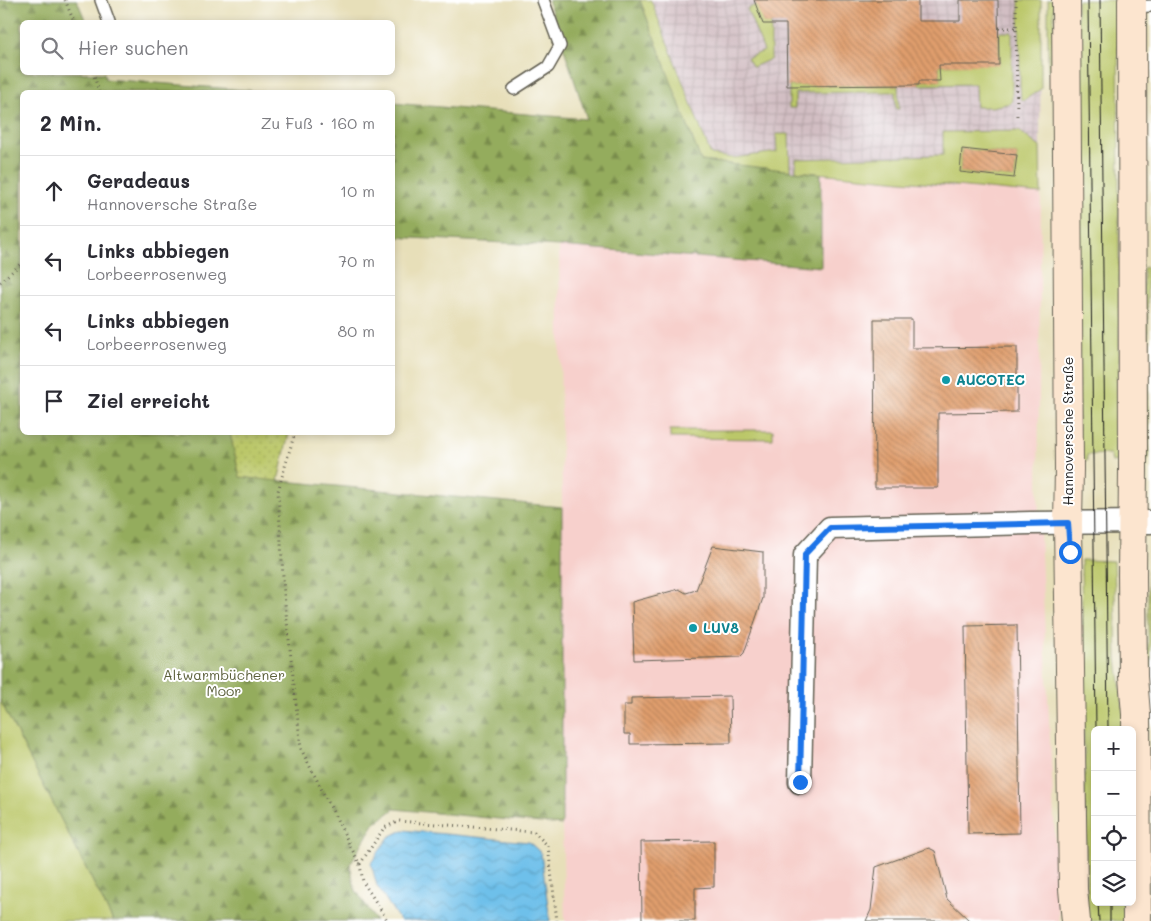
<!DOCTYPE html>
<html lang="de">
<head>
<meta charset="utf-8">
<style>
	:root { --surface:#fff; --page:#f2f2f3; --text:#2b2b33; --muted:#7c7c81; --line:#e1e1e2 }
	body { margin:0; font-family:Mali,sans-serif; background:var(--page); color:var(--text) }
	.controls { position:absolute; right:15px; bottom:15px; display:grid; overflow:hidden; border-radius:8px; box-shadow:0 2px 8px #0003 }
	.controls button { width:45px; height:45px; display:grid; place-items:center; padding:0; border:0; border-bottom:1px solid var(--line); background:var(--surface); color:var(--text); font:25px sans-serif }
	.stop { position:absolute; width:15px; height:15px; margin:-11px; border:4px solid #1a73e8; border-radius:50%; background:#fff }
	.stop.end { background:#1a73e8; border-color:#fff; box-shadow:0 1px 5px #0008 }
	.list { margin:0; padding:0; list-style:none }
	h2 { display:flex; justify-content:space-between; align-items:center; height:65px; margin:0; padding:0 20px; font-size:21px }
	h2 small { font-size:16px; font-weight:400; color:var(--muted) }
	.list li { display:grid; grid-template-columns:32px 1fr auto; gap:15px; align-items:center; box-sizing:border-box; height:70px; padding:0 20px; border-top:1px solid var(--line) }
	.list b { display:block; font-size:19px; white-space:nowrap }
	.list p { margin:0; font-size:16px; white-space:nowrap; color:var(--muted) }
	.list em { font-size:16px; font-style:normal; color:var(--muted) }
	.icon { flex:none; width:28px; height:28px; fill:none; stroke:currentColor; stroke-width:2; stroke-linecap:round; stroke-linejoin:round }
	.map { position:relative; flex:none; width:1151px; height:921px; overflow:hidden }
	.search { position:absolute; background:var(--surface); box-shadow:0 2px 8px #0003; left:20px; top:20px; width:375px; height:55px; display:flex; align-items:center; gap:12px; box-sizing:border-box; padding:0 18px; border-radius:8px; color:var(--muted); font-size:19px }
	.panel { position:absolute; background:var(--surface); box-shadow:0 2px 8px #0003; left:20px; top:90px; width:375px; height:345px; border-radius:8px }
	.map>svg:first-child { display:block }
	.built { fill:#f7d0cc }
	.industrial { fill:url(#industrial-grid) }
	.green { fill:#bbc769; stroke:#6c7242; fill-rule:evenodd }
	.forest { fill:url(#forest-firs); stroke:#58643c }
	.garden { fill:url(#garden-dots); stroke:#6c7242 }
	.water { fill:url(#water-waves); stroke:#456e83 }
	.building { fill:url(#building-back-hatch) }
	.lines { fill:none; stroke-linecap:round; stroke-linejoin:round }
	.lane-casing { stroke:#636053; stroke-width:14 }
	.street-casing { stroke:#636053; stroke-width:25 }
	.secondary-casing { stroke:#636053; stroke-width:30 }
	.path { stroke:#636053; stroke-width:3; stroke-dasharray:1 4; stroke-linecap:butt }
	.lane { stroke:#fff; stroke-width:11 }
	.street { stroke:#fff; stroke-width:22 }
	.secondary { stroke:#fce5cf; stroke-width:28 }
	.tram { stroke:#1c1c1c; stroke-width:1 }
	.route { stroke:#1a73e8; stroke-width:6 }
	.culture-dot { fill:#0f9aa8; stroke:#fff; stroke-width:2 }
	.labels { text-anchor:middle; stroke-width:4; stroke-linejoin:round; paint-order:stroke }
	.culture-label { font-size:14px; font-weight:bold; fill:#0d838f; stroke:#fff; text-anchor:start }
	.street-label { font-size:14px; fill:#1c1c1c; stroke:#fff }
	.park-label { font-size:14px; fill:#5c603b; stroke:#fff }
</style>
</head>
<body>
<div class="map">
<svg width="1151" height="921" viewBox="0 0 1151 921">
	<defs>
		<pattern id="industrial-grid" width="8" height="8" patternUnits="userSpaceOnUse" patternTransform="scale(1.25)"><rect width="8" height="8" fill="#d2bec3"/><path d="M0 4h8M4 0v8" fill="none" stroke="#b4a3a7"/></pattern>
		<pattern id="forest-firs" width="22" height="20" patternUnits="userSpaceOnUse" patternTransform="scale(1.25)"><rect width="22" height="20" fill="#94ac5d"/><path d="M5 1l3.5 6h-7zM16 11l3.5 6h-7z" fill="#788b4c"/></pattern>
		<pattern id="garden-dots" width="8" height="8" patternUnits="userSpaceOnUse" patternTransform="scale(1.25)"><rect width="8" height="8" fill="#bbc769"/><path d="M2 2h.1M6 6h.1" fill="none" stroke="#a0aa5a" stroke-width="1.8" stroke-linecap="round"/></pattern>
		<pattern id="water-waves" width="16" height="10" patternUnits="userSpaceOnUse" patternTransform="scale(1.25)"><rect width="16" height="10" fill="#6ec0ea"/><path d="M0 5q4-4 8 0t8 0" fill="none" stroke="#5fa4c8"/></pattern>
		<pattern id="building-back-hatch" width="6" height="6" patternUnits="userSpaceOnUse" patternTransform="scale(1.25)"><rect width="6" height="6" fill="#e09e6d"/><path d="M-1 5l2 2M0 0l6 6M5-1l2 2" fill="none" stroke="#b58059"/></pattern>
	</defs>
	<rect width="100%" height="100%" fill="#fff"/>
	<filter id="ink" filterUnits="userSpaceOnUse"><feTurbulence type="fractalNoise" baseFrequency=".02" numOctaves="2"/><feDisplacementMap in="SourceGraphic" scale="10" xChannelSelector="R" yChannelSelector="G"/><feConvolveMatrix kernelMatrix="1 2 1 2 8 2 1 2 1" color-interpolation-filters="sRGB"/></filter>
	<filter id="wash" filterUnits="userSpaceOnUse"><feTurbulence type="fractalNoise" baseFrequency=".0096" numOctaves="4" result="noise"/><feDisplacementMap in="SourceGraphic" scale="20" xChannelSelector="R" yChannelSelector="G"/><feGaussianBlur stdDeviation="1.12" result="paint"/><feColorMatrix in="noise" values="0 0 0 0 0 0 0 0 0 0 0 0 0 0 0 0 0 1.4 0 .05"/><feComposite in="paint" operator="in"/></filter>
	<g filter="url(#wash)">
		<rect width="100%" height="100%" fill="#e7dfb9"/>
		<!-- built -->
		<path class="built" d="M 821,174 L 1041,194 L 1038,493 L 1059,921 L 565,921 L 562,825 L 562,507 L 559,246 L 821,267 Z"/>
		<!-- industrial -->
		<path class="industrial" d="M 640,0 L 1041,0 L 1040,156 L 961,148 L 956,187 L 701,161 Z"/>
		<!-- green -->
		<path class="green" d="M 640,0 L 651,0 L 711,155 L 733,158 L 777,152 L 776,134 L 789,134 L 790,171 L 701,161 Z
			M 1019,0 L 1041,0 L 1041,89 L 1023,101 L 1021,99 L 1020,85 Z
			M 1048,0 L 1054,0 L 1054,69 L 1050,72 L 1048,71 Z
			M 1077,0 L 1118,0 L 1120,461 L 1112,462 L 1110,454 L 1087,455 L 1087,461 L 1078,460 Z
			M 756,5 L 771,24 L 771,59 L 753,67 L 747,58 L 764,51 L 747,9 Z
			M 999,32 L 1012,32 L 1012,100 L 1011,103 L 992,107 L 976,107 L 975,84 L 919,85 L 919,81 L 940,81 L 939,65 L 999,64 Z
			M 898,85 L 899,109 L 896,109 L 895,92 L 795,93 L 795,108 L 789,108 L 789,86 Z
			M 1019,131 L 1040,147 L 1041,194 L 796,171 L 796,159 L 943,155 L 943,132 ZM 962,149 L 1017,155 L 1014,178 L 960,172 Z
			M 1147,267 L 1149,457 L 1147,461 L 1144,461 L 1143,268 Z
			M 670,430 L 773,430 L 773,439 L 670,438 Z
			M 1081,560 L 1114,561 L 1117,659 L 1124,714 L 1124,730 L 1095,730 L 1095,902 L 1125,902 L 1125,921 L 1087,921 Z
			M 1148,570 L 1151,570 L 1151,694 L 1148,693 Z
			M 0,700 L 113,921 L 0,921 Z"/>
		<!-- forest -->
		<path class="forest" d="M 0,0 L 77,0 L 86,22 L 22,22 L 22,72 L 104,73 L 106,79 L 270,92 L 22,92 L 22,432 L 230,433 L 240,477 L 562,507 L 562,825 L 394,809 L 374,824 L 350,864 L 355,889 L 376,921 L 113,921 L 0,700 Z
			M 548,0 L 640,0 L 701,161 L 821,174 L 821,267 L 559,246 L 393,237 L 392,103 L 587,119 Z"/>
		<!-- garden -->
		<path class="garden" d="M 230,433 L 289,433 L 278,481 L 240,477 Z"/>
		<!-- water -->
		<path class="water" d="M 403,830 L 529,842 L 541,853 L 550,921 L 400,921 L 377,886 L 371,863 L 389,837 Z"/>
		<g id="blocks">
			<!-- building -->
			<path class="building" d="M 754,0 L 918,0 L 918,21 L 960,21 L 960,0 L 998,0 L 999,65 L 939,65 L 940,81 L 919,81 L 919,85 L 787,86 L 786,24 L 763,24 Z
				M 962,149 L 1017,155 L 1014,178 L 960,172 Z
				M 874,319 L 912,319 L 912,348 L 1017,347 L 1017,412 L 938,413 L 938,488 L 875,488 Z
				M 713,546 L 763,552 L 763,598 L 744,653 L 740,657 L 634,660 L 632,602 L 679,589 L 686,593 L 696,590 Z
				M 1017,625 L 1020,833 L 968,834 L 965,626 Z
				M 730,696 L 731,743 L 630,744 L 630,734 L 624,734 L 624,705 L 631,705 L 631,698 Z
				M 714,841 L 714,887 L 695,888 L 695,921 L 642,921 L 641,842 Z
				M 929,848 L 935,851 L 947,899 L 970,921 L 866,921 L 871,910 L 876,867 Z"/>
		</g>
	</g>
	<g filter="url(#ink)">
		<use href="#blocks" fill-opacity="0" stroke="#636053" stroke-width="1"/>
		<g class="lines">
			<defs>
				<path id="lane" d="M 101,0 L 109,22
					M 1132,7 L 1151,6
					M 514,89 L 548,67 L 560,46 L 543,0"/>
				<path id="street" d="M 800,782 L 805,555 L 830,528 L 1031,523 L 1151,522"/>
				<path id="secondary" d="M 1066,0 L 1069,469 L 1068,523 L 1073,889 L 1076,921
					M 1132,0 L 1133,470 L 1132,576 L 1133,677 L 1136,714 L 1137,921"/>
			</defs>
			<!-- lane casing -->
			<use href="#lane" class="lane-casing"/>
			<!-- street casing -->
			<use href="#street" class="street-casing"/>
			<!-- secondary casing -->
			<use href="#secondary" class="secondary-casing"/>
			<!-- path -->
			<path class="path" d="M 65,0 L 74,22
				M 1016,0 L 1017,120
				M 999,28 L 1016,28
				M 93,72 L 99,92
				M 0,282 L 22,263
				M 295,432 L 278,491 L 284,594 L 301,749 L 360,865 L 363,882 L 388,921
				M 347,432 L 350,435
				M 360,864 L 384,828 L 399,821 L 534,832 L 548,846 L 557,921"/>
			<!-- lane -->
			<use href="#lane" class="lane"/>
			<!-- street -->
			<use href="#street" class="street"/>
			<!-- secondary -->
			<use href="#secondary" class="secondary"/>
			<!-- tram -->
			<path class="tram" d="M 1088,0 L 1096,730
				M 1100,0 L 1108,730
				M 1098,902 L 1099,921
				M 1110,902 L 1110,921"/>
		</g>
	</g>
	<g class="lines" filter="url(#ink)">
		<!-- route -->
		<path class="route" d="M 800,782 L 805,554 L 830,528 L 1068,523 L 1070,552"/>
	</g>
	<!-- markers -->
	<g class="culture-dot">
		<circle cx="946" cy="380" r="5"/>
		<circle cx="693" cy="628" r="5"/>
	</g>
	<g class="labels">
		<!-- culture labels -->
		<g class="culture-label">
			<text x="956" y="385">AUCOTEC</text>
			<text x="703" y="633">LUV8</text>
		</g>
		<!-- street labels -->
		<g class="street-label">
			<text transform="translate(1068 431) rotate(-90)" y="5">Hannoversche Straße</text>
		</g>
		<!-- park labels -->
		<g class="park-label">
			<text x="224" y="680">Altwarmbüchener<tspan x="224" dy="16">Moor</tspan></text>
		</g>
	</g>
</svg>
<div class="controls">
<button>+</button>
<button>−</button>
<button><svg class="icon" aria-label="locate" viewBox="0 0 24 24"><circle cx="12" cy="12" r="6"/><path d="M12 2v4M12 18v4M2 12h4M18 12h4"/></svg></button>
<button><svg class="icon" aria-label="layers" viewBox="0 0 24 24"><path d="M12 4l9 5-9 5-9-5zM3 14l9 5 9-5"/></svg></button>
</div>
<div class="stop" style="left:1070px;top:552px"></div>
<div class="stop end" style="left:800px;top:782px"></div>
<div class="search"><svg class="icon" aria-label="search" viewBox="0 0 24 24"><circle cx="10" cy="10" r="6"/><path d="M15 15l6 6"/></svg>Hier suchen</div>
<section class="panel">
<h2>2 Min.<small>Zu Fuß · 160 m</small></h2>
<ul class="list">
<li><svg class="icon" aria-label="ahead" viewBox="0 0 24 24"><path d="M12 20V5M6 11l6-6 6 6"/></svg><div><b>Geradeaus</b><p>Hannoversche Straße</p></div><em>10 m</em></li>
<li><svg class="icon" aria-label="left" viewBox="0 0 24 24"><path d="M17 20v-9H6M10 6l-5 5 5 5"/></svg><div><b>Links abbiegen</b><p>Lorbeerrosenweg</p></div><em>70 m</em></li>
<li><svg class="icon" aria-label="left" viewBox="0 0 24 24"><path d="M17 20v-9H6M10 6l-5 5 5 5"/></svg><div><b>Links abbiegen</b><p>Lorbeerrosenweg</p></div><em>80 m</em></li>
<li><svg class="icon" aria-label="arrive" viewBox="0 0 24 24"><path d="M6 21V4h12l-3 4 3 4H6"/></svg><div><b>Ziel erreicht</b></div></li>
</ul>
</section>
</div>
</body>
</html>
